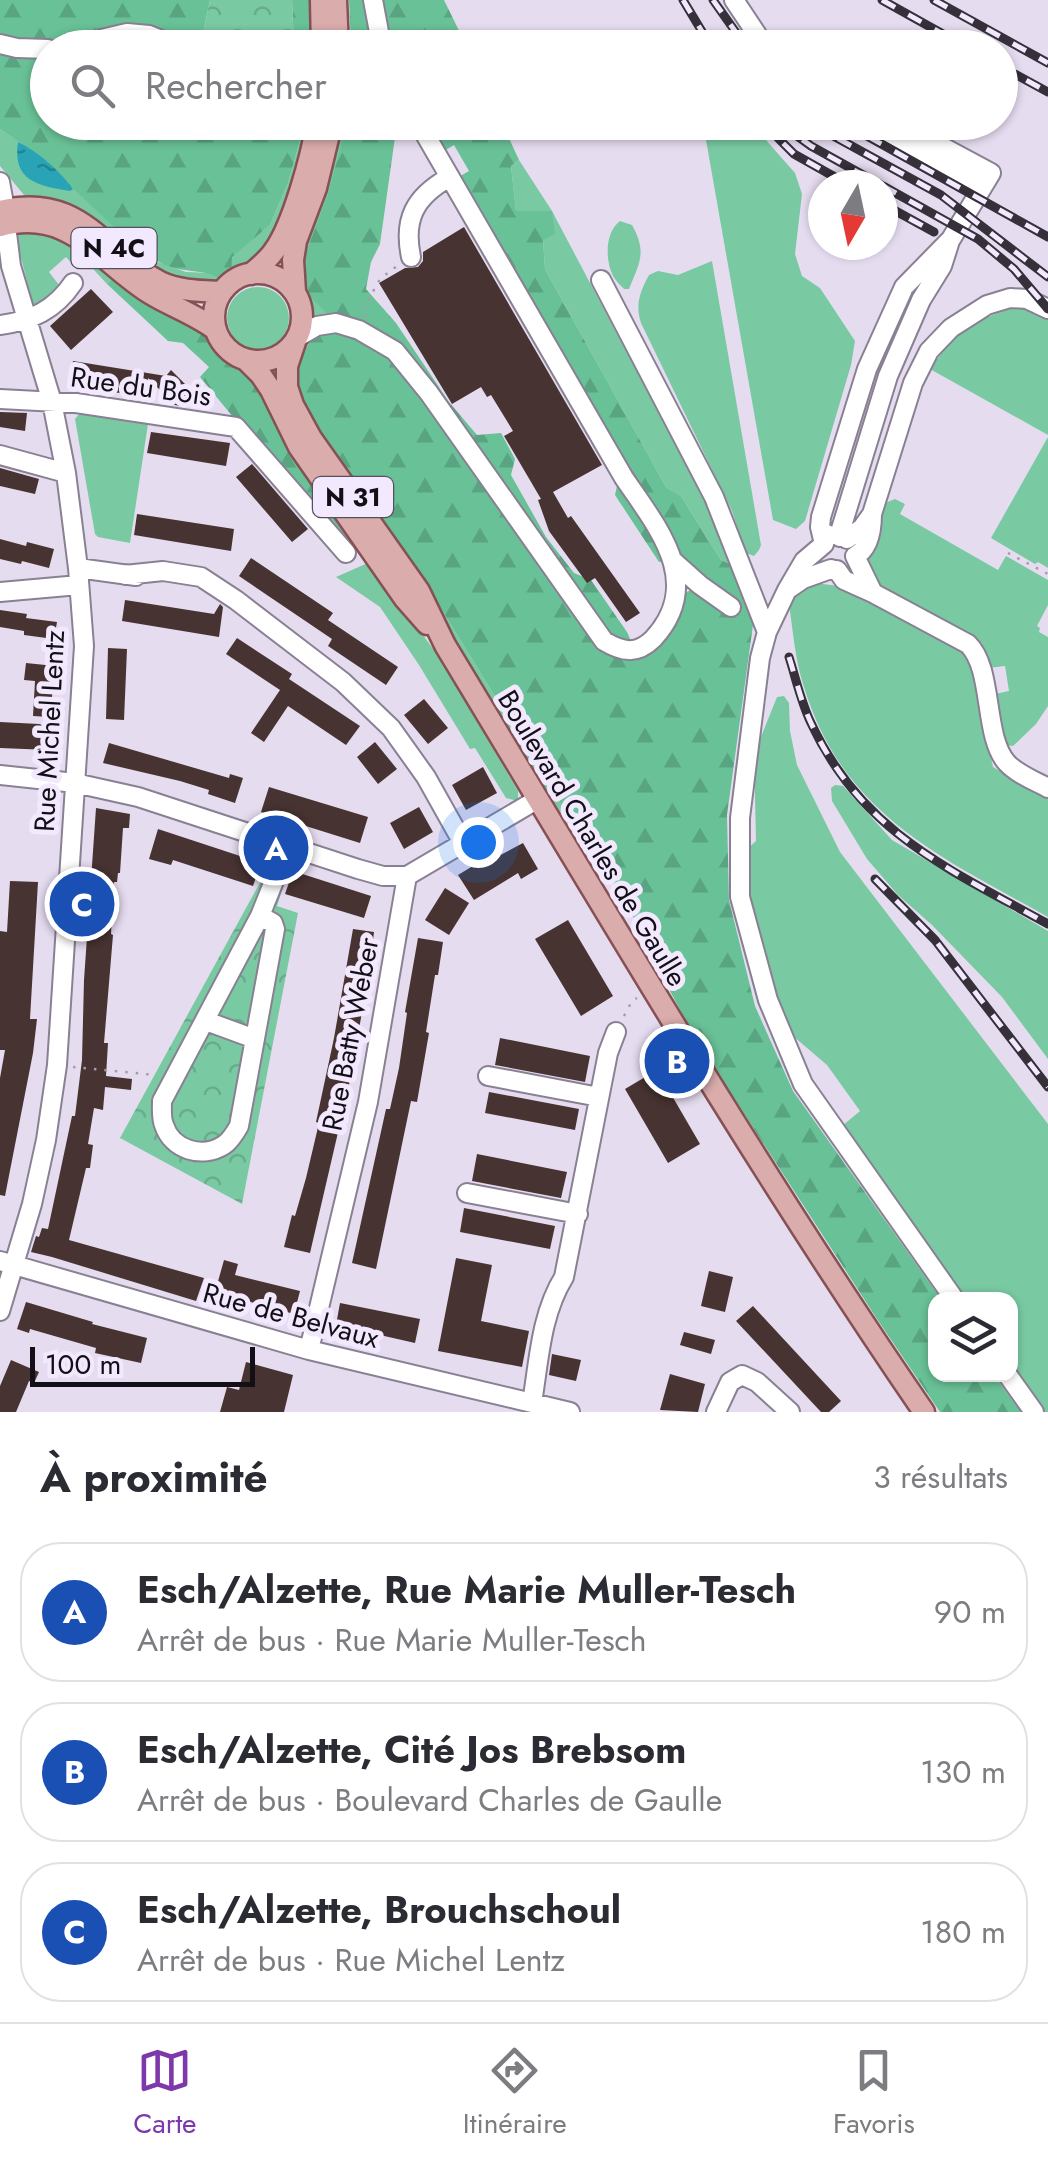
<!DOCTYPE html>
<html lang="fr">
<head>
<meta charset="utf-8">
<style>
	:root { --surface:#fff; --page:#f2f2f3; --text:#2b2b33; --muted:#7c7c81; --line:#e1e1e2; --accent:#7e38ab }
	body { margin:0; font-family:Jost,sans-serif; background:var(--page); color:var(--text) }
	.controls { position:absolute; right:30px; bottom:30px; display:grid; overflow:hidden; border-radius:20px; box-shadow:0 2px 8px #0004 }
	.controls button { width:90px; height:90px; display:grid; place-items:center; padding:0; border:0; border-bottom:2px solid var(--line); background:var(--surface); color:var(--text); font:50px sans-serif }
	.compass { position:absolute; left:808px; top:170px; width:90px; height:90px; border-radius:50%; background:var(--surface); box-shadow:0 2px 8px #0004; rotate:189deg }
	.scale { position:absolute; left:30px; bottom:25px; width:225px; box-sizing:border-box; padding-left:10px; border:5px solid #130f16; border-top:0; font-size:28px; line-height:35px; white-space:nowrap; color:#130f16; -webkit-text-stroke:8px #f3e9fe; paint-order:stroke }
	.you { position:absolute; left:478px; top:842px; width:35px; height:35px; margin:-25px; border:8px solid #fff; border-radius:50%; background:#1a73e8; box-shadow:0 0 0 15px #1a73e833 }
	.badge { display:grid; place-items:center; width:65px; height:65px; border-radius:50%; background:var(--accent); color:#fff; font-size:32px; font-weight:700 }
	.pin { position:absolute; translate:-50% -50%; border:5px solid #fff; box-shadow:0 2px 10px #0006 }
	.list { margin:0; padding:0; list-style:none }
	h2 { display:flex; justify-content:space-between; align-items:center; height:130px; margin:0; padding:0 40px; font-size:42px }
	h2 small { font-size:32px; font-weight:400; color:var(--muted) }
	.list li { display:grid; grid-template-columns:65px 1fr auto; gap:30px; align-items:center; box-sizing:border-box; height:140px; margin:0 20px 20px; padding:0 20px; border:2px solid var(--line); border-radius:40px }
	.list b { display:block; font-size:38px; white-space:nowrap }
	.list p { margin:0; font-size:32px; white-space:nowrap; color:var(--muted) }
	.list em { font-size:32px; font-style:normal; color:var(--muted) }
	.icon { flex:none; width:55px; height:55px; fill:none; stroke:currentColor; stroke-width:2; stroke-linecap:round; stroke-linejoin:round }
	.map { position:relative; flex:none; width:1048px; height:1412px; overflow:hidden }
	.search { position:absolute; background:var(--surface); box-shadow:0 2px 8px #0004; left:30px; right:30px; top:30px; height:110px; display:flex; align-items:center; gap:25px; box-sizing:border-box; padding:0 35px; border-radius:55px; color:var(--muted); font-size:38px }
	.sheet { height:610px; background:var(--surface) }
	nav { display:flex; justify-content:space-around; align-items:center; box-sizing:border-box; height:140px; border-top:2px solid var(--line); background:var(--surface); font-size:28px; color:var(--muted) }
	nav a { display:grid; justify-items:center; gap:5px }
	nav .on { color:var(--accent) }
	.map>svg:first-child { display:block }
	.green { fill:#79caa2 }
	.forest { fill:url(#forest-firs) }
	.park { fill:url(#park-crowns) }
	.water { fill:url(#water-ripples) }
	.building { fill:#473331 }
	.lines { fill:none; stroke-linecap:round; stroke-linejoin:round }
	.minor-casing { stroke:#898093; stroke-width:22 }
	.major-casing { stroke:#855154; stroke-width:25 }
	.path { stroke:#a49cac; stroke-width:2.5; stroke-dasharray:2.5 8; stroke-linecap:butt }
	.minor { stroke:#fff; stroke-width:18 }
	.major { stroke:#daacac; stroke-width:20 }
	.rail-casing { stroke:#353039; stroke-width:9 }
	.rail { stroke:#f3e9fe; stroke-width:5; stroke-dasharray:15; stroke-linecap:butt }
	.labels { text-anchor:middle; stroke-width:10; stroke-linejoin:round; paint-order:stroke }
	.shield { fill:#f3e9fe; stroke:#56505c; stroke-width:2.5 }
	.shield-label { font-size:25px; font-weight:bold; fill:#130f16 }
	.street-label { font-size:28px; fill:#130f16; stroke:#f3e9fe }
</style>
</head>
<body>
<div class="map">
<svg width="1048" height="1412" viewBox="0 0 1048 1412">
	<defs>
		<pattern id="forest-firs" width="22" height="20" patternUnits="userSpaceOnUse" patternTransform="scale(2.5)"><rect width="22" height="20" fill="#69c197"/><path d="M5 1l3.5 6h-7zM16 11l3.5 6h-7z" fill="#5aa581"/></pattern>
		<pattern id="park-crowns" width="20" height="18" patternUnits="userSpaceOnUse" patternTransform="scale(2.5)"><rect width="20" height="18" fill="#79caa2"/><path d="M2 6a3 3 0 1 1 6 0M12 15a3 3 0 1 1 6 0" fill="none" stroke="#68ac8b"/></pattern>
		<pattern id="water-ripples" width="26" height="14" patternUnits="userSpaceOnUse" patternTransform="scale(2.5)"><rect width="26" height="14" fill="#29a4b7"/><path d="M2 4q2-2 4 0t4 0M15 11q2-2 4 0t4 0" fill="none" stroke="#228494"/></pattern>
	</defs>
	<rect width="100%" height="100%" fill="#e6dcf0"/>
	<!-- green -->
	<path class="green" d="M 305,123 L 317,123 L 301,186 L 251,274 L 230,284 L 183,280 L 167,275 L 143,259 L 96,220 L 80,210 L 62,203 L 24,195 L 0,166 L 0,129 L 27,146 L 18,142 L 72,188 L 67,180 L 103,216 L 158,262 L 186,272 L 211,273 L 270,225 L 288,183 Z
		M 332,123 L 347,123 C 341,170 320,216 303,260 L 336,323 L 427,586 L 564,809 L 599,844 L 652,934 L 651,956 L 640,928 L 594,851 L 579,841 L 419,591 L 259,361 C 295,355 313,326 295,292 Z
		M 703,123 L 751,123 L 795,173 L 802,194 L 795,254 L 802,276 L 820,288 L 855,341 L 851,365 L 805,521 L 796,529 L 773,520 Z
		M 519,160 L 552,211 L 710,510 L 737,567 L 721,560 L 681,496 L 666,487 L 545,269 L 543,240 L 516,212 L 511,166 Z
		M 620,221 L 632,225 C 647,252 640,262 629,289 L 624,289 C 620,285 616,281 613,276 C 605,260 605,232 620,221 Z
		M 14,231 L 57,235 L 116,275 L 107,284 L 83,258 L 74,266 L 66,257 L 49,272 L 59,285 L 60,291 L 34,308 Z
		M 712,261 L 761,545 L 759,550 L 754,556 L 746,553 L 732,511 L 641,323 C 635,304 640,292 649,275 L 658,271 L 678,275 Z
		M227 318a31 31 0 1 1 62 0a31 31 0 1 1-62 0Z
		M 1013,308 L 1030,309 L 1048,319 L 1048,435 L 930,369 C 957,331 970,322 1013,308 Z
		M 80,413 L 148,424 L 130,543 L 98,537 L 95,534 L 75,419 Z
		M 1048,437 L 1048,568 L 1038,562 L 1035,564 L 991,538 Z
		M 895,499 L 905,504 L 900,514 L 998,570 L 1006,556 L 1048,580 L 1048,605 L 1037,626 L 1040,628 L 1039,632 L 1048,637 L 1048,706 L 1036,724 L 1013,746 L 1005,745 L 995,694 L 1009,691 L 1005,666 L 988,668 L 982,643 L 876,583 L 867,563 L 868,555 L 885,503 Z
		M 370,562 L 439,657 L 518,791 L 518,801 L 506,798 L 475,748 L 470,749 L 419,665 L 380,607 L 336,577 Z
		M 815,583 L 839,586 L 849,590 L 960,649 L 973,667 L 993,767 L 1048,798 L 1048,917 C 941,857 843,815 804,687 C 795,660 793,631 789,604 L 799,591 Z
		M 784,696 L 789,703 L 790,731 L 797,765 L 840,852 L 1048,1124 L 1048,1412 L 1044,1412 L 1011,1364 L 1010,1300 L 965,1299 L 842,1126 L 860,1111 L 827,1065 L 793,1036 L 774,997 L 748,906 L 746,850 L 756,841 L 754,754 L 777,697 Z
		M 835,785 L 843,786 L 892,840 L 1048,931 L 1048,1059 L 1002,997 L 932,925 L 898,895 L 867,859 L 832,801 L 831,788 Z"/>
	<!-- forest -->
	<path class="forest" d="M 0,0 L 210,0 L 200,47 L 48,48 L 48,122 L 305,123 L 288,183 L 270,225 L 232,257 L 231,276 L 221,279 C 202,267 178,275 156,260 C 99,221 58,165 0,129 Z
		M 292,0 L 310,0 L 312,47 L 294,47 Z
		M 349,0 L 444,0 L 467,47 L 351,47 Z
		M 347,123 L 397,123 L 380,244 L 371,262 L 366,289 L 396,323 L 449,402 L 477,435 L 501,433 L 515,459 L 511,475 L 546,537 L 574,573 L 591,580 L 627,632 L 631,641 L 632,651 L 677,598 L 699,585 L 672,560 L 659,562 L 615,495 L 617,486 L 623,478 L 450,182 L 469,171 L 454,145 L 436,156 L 418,123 L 502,123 L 519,160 L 511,166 L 516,211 L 552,211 L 555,234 L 543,240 L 545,269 L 666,487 L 681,496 L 721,560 L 737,567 L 753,625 L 727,815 L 729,900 L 755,1006 L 793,1091 L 941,1299 L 936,1300 L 936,1374 L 994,1375 L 1021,1412 L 940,1412 L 877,1319 L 697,1041 L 651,956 L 652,934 L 599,844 L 564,809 L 427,586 L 319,434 L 298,388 L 297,364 L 310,342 L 336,323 L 305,291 L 303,260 L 328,194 Z
		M 116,275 L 216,330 C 223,344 231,352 245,359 L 355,539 L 333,538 L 200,377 L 209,367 L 183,343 L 168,341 L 107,284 Z"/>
	<!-- park -->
	<path class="park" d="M 210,0 L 292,0 L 294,47 L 200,47 Z
		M 274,857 L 291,863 L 277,906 L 298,913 L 242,1204 L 120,1138 Z"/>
	<!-- water -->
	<path class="water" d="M 18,142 C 37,151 60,171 73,189 L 70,191 C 38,186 12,181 18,142 Z"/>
	<!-- building -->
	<path class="building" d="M 464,227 L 602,465 L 553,492 L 568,518 L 571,516 L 640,613 L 626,622 L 595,578 L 587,583 L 549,531 L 538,500 L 541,499 L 504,436 L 513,431 L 491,395 L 487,397 L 481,387 L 452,404 L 379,283 L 405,268 L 418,267 L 423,261 L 423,252 Z
		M 91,289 L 113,312 L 71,350 L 50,326 Z
		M 73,361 L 166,376 L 171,370 L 196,395 L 185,407 L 175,405 L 148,378 L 145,397 L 69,385 Z
		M 0,412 L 27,413 L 25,431 L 0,427 Z
		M 151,432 L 230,443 L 226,466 L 147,453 Z
		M 252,464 L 308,529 L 292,542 L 236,477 Z
		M 0,468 L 39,479 L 35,494 L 0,486 Z
		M 137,514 L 234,529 L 231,551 L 134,535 Z
		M 0,539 L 26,546 L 27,542 L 54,549 L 49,568 L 22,561 L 21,564 L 0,559 Z
		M 251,558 L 333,613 L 328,620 L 398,667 L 386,685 L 328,646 L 332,639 L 239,576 Z
		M 125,600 L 214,614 L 220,604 L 223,607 L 219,637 L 122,621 Z
		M 0,610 L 27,614 L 26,618 L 57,622 L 54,639 L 24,635 L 24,631 L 0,627 Z
		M 237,638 L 292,674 L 289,679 L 360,726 L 346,745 L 288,706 L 264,742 L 251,733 L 280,690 L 226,654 Z
		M 108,648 L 127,649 L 124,720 L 106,719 Z
		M 26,663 L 55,666 L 50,717 L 33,716 L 35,681 L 24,680 Z
		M 424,699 L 448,728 L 428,744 L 404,715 Z
		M 0,722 L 39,724 L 50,727 L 49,750 L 0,748 Z
		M 375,742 L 397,769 L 378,784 L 357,757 Z
		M 109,743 L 229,778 L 230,774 L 243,778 L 235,803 L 208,794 L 209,790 L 180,781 L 103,763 Z
		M 483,767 L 497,793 L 466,810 L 452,785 Z
		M 269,787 L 368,817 L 360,843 L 261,812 Z
		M 419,807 L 433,832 L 404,849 L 390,823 Z
		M 96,808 L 130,814 L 129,828 L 123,828 L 120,873 L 118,873 L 117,882 L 114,882 L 111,934 L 113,935 L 104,1043 L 108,1043 L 106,1076 L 132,1079 L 131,1090 L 105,1087 L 103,1110 L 94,1108 L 88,1144 L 93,1145 L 90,1168 L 86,1168 L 69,1240 L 204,1278 L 196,1301 L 52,1257 L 31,1252 L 36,1236 L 39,1237 L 42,1228 L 48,1229 L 72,1116 L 75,1116 L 82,1060 L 84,980 Z
		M 158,829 L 261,863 L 253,886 L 173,860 L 171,865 L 149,859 Z
		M 523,843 L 538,869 L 521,879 L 518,873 L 474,900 L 458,875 L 491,855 L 493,859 Z
		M 293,871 L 371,896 L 364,918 L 285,894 Z
		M 10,881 L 38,882 L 30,1019 L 37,1019 L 33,1053 L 5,1196 L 0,1195 L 0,1078 L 5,1050 L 0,1050 L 0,931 L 7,932 Z
		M 445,888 L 469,903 L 449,935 L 425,920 Z
		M 568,920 L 613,996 L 581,1016 L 535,939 Z
		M 353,929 L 374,932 L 369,973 L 349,1085 L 310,1253 L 284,1247 L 292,1215 L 295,1216 L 306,1178 L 319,1123 L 316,1122 L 334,1038 Z
		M 418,938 L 443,942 L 438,975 L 435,975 L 426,1032 L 429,1033 L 417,1102 L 411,1101 L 376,1269 L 352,1263 L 386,1109 L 390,1109 L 399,1068 L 407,1013 L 405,1012 Z
		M 500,1038 L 590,1056 L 585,1082 L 495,1065 Z
		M 657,1070 L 700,1144 L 668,1163 L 625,1089 Z
		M 489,1092 L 579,1109 L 575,1130 L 485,1113 Z
		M 477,1154 L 567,1172 L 561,1198 L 472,1181 Z
		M 464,1208 L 555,1226 L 550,1249 L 460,1232 Z
		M 456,1258 L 492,1265 L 481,1321 L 529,1331 L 522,1367 L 438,1351 Z
		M 224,1260 L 238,1264 L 235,1275 L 300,1291 L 294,1314 L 215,1292 Z
		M 709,1271 L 733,1277 L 725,1312 L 701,1306 Z
		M 26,1302 L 93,1322 L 92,1324 L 147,1338 L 141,1363 L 95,1353 L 96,1348 L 30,1329 L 29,1333 L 17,1329 Z
		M 340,1303 L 420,1319 L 415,1343 L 336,1325 Z
		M 753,1306 L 841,1401 L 829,1412 L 821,1412 L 736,1321 Z
		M 684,1332 L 715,1340 L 711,1354 L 680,1345 Z
		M 552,1354 L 581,1360 L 576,1381 L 549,1375 Z
		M 11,1360 L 39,1372 L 34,1383 L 29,1381 L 16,1412 L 0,1412 L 0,1386 Z
		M 246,1362 L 293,1375 L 284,1412 L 220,1412 L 227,1387 L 239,1390 Z
		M 670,1374 L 705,1384 L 698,1412 L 660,1410 Z"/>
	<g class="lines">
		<defs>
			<path id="minor" d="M 373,0 L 382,48
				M 734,0 L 766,48
				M 0,44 L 17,48 L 48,49
				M 63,48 L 127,33 L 149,35 L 182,48
				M 869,122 L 983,186
				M 0,182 L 5,209
				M 411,257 C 403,219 415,197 448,178
				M 601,280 L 714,497 L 767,632
				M 0,325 C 31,321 55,310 73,283
				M 298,337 L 317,326 L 336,323 L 359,330 L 395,351 L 429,393 L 604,641 C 622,652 637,655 653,639 C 705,583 658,528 624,478 L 418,122
				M 0,399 L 76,403 L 236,427 L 346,553
				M 0,455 L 66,473
				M 872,514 L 913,383 L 929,351 L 951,328 L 987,305 L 1010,298 L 1027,299 L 1048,309
				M 827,534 L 824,544 L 804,561 L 787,590 L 803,579 L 831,569
				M 840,537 L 841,529 L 888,376 L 921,300 L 942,266 L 949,244
				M 824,544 L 820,527 L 821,517 L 867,369 L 904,287 L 951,239 L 991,173 L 896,122
				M 672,560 L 700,585 L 731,607
				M 78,568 L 136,576
				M 837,570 L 844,580 L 873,593 L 855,556 C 869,549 872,529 872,514 L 862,528 L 847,539
				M 125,575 L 163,571 L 201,577 L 236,600 L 343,682 L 391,728 L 426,777 L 463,843
				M 787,590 L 767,632 L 760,658 L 740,818 L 740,897 L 768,1000 L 803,1084 L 955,1300
				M 0,592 L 79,585
				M 873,593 L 968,644 C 994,669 983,737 1007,763 C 1017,774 1035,781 1048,788
				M 0,775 L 75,783 L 138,797 L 358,869 L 383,876 L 407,876
				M 260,916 L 273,923 L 275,929 L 239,1126 C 235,1133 230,1141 224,1145 C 202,1159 172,1150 164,1125 C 161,1118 162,1109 162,1101 L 260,916 L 288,846
				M 206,1021 L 255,1039
				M 488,1076 L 599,1097
				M 467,1193 L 578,1214
				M 0,1261 L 309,1350 L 570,1412
				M 0,1311 L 32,1204 L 46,1140 L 57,1065 L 84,646 L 78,568 L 66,473 L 52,402 L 11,266 L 6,225
				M 309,1350 L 368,1102 L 407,876 L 538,799
				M 1007,1374 L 1034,1412
				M 532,1403 C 539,1360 541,1314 564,1277 L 608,1053 L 616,1032
				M 716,1412 L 730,1382 L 742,1375 L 757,1382 L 790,1412"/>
			<path id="major" d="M 321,0 L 322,48
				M 336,0 L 338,48
				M 0,211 C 82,192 101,252 160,282 C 179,291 201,291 222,292
				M 0,226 C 69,207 98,260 148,292 C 170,306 195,314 216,330
				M214 317a44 44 0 1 1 88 0a44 44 0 1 1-88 0Z
				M 251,274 C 259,267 268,260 274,251 C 293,225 312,155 317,122
				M 295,292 L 293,260 L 296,241 L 316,188 L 332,122
				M 295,342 L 287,366 L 287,387 L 293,405 L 311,438 L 419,591 L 445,645 C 601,903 753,1163 924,1412
				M 245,359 L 261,375 L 271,390 L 299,447 L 405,599 L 427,624"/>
		</defs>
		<!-- minor casing -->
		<use href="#minor" class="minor-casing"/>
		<!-- major casing -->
		<use href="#major" class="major-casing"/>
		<!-- path -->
		<path class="path" d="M 366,317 L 369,311 L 364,308 L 380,279 L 397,266
			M 1008,553 L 1048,574
			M 594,851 L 640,928 L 645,941
			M 624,1016 L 632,1001 L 637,998
			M 73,1067 L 155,1075"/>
		<!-- minor -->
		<use href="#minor" class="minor"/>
		<!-- major -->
		<use href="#major" class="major"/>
		<defs>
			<path id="rail" d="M 683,0 L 712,48
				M 713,0 L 747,48
				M 882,0 L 968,48
				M 934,0 L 1048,63
				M 1000,66 L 1048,92
				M 762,122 L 794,154 L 849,185
				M 778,122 L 811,146 L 881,185
				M 813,122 L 828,133 L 941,195 L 1048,277
				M 842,122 L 1048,237
				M 883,186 L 978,239 L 1014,269 L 1048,309
				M 883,204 L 934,232
				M 789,657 C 796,679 801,702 811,723 C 862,833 949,869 1048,924
				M 875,879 L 935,940 L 1048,1087"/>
		</defs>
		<!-- rail casing -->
		<use href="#rail" class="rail-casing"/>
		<!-- rail -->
		<use href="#rail" class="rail"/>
	</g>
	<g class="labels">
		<!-- shield labels -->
		<g class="shield">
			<rect x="71.5" y="228" width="85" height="40" rx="8"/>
			<rect x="313" y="477" width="80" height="40" rx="8"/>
		</g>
		<g class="shield-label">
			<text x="114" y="257">N 4C</text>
			<text x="353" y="506">N 31</text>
		</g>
		<!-- street labels -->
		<g class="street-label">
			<text transform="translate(141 386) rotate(8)" y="10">Rue du Bois</text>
			<text transform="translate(49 731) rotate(-87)" y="10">Rue Michel Lentz</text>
			<text transform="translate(593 838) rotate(59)" y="10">Boulevard Charles de Gaulle</text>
			<text transform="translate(350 1034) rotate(-79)" y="10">Rue Batty Weber</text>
			<text transform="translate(291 1315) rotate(15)" y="10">Rue de Belvaux</text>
		</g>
	</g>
</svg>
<div class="controls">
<button><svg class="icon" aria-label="layers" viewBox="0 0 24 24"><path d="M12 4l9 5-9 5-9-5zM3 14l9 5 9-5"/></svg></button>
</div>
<svg class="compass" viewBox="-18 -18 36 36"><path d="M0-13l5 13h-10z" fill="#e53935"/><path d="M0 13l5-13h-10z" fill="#7c7c81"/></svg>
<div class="scale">100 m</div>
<div class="you"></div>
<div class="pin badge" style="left:276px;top:848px;background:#1a4fb4">A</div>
<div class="pin badge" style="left:677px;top:1061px;background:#1a4fb4">B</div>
<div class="pin badge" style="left:82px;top:904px;background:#1a4fb4">C</div>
<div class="search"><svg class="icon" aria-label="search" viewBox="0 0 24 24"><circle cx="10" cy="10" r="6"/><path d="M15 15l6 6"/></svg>Rechercher</div>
</div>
<section class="sheet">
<h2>À proximité<small>3 résultats</small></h2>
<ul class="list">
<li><span class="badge" style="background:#1a4fb4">A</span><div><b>Esch/Alzette, Rue Marie Muller-Tesch</b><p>Arrêt de bus · Rue Marie Muller-Tesch</p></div><em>90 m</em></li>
<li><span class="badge" style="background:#1a4fb4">B</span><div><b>Esch/Alzette, Cité Jos Brebsom</b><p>Arrêt de bus · Boulevard Charles de Gaulle</p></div><em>130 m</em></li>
<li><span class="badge" style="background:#1a4fb4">C</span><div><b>Esch/Alzette, Brouchschoul</b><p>Arrêt de bus · Rue Michel Lentz</p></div><em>180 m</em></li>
</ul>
</section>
<nav>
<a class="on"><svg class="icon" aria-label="map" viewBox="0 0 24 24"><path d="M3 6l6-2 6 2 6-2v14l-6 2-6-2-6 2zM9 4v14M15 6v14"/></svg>Carte</a>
<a><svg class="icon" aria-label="directions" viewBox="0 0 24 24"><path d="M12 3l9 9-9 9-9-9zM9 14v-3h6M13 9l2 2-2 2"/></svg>Itinéraire</a>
<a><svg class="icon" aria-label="saved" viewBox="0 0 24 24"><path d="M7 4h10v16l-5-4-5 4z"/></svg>Favoris</a>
</nav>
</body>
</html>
